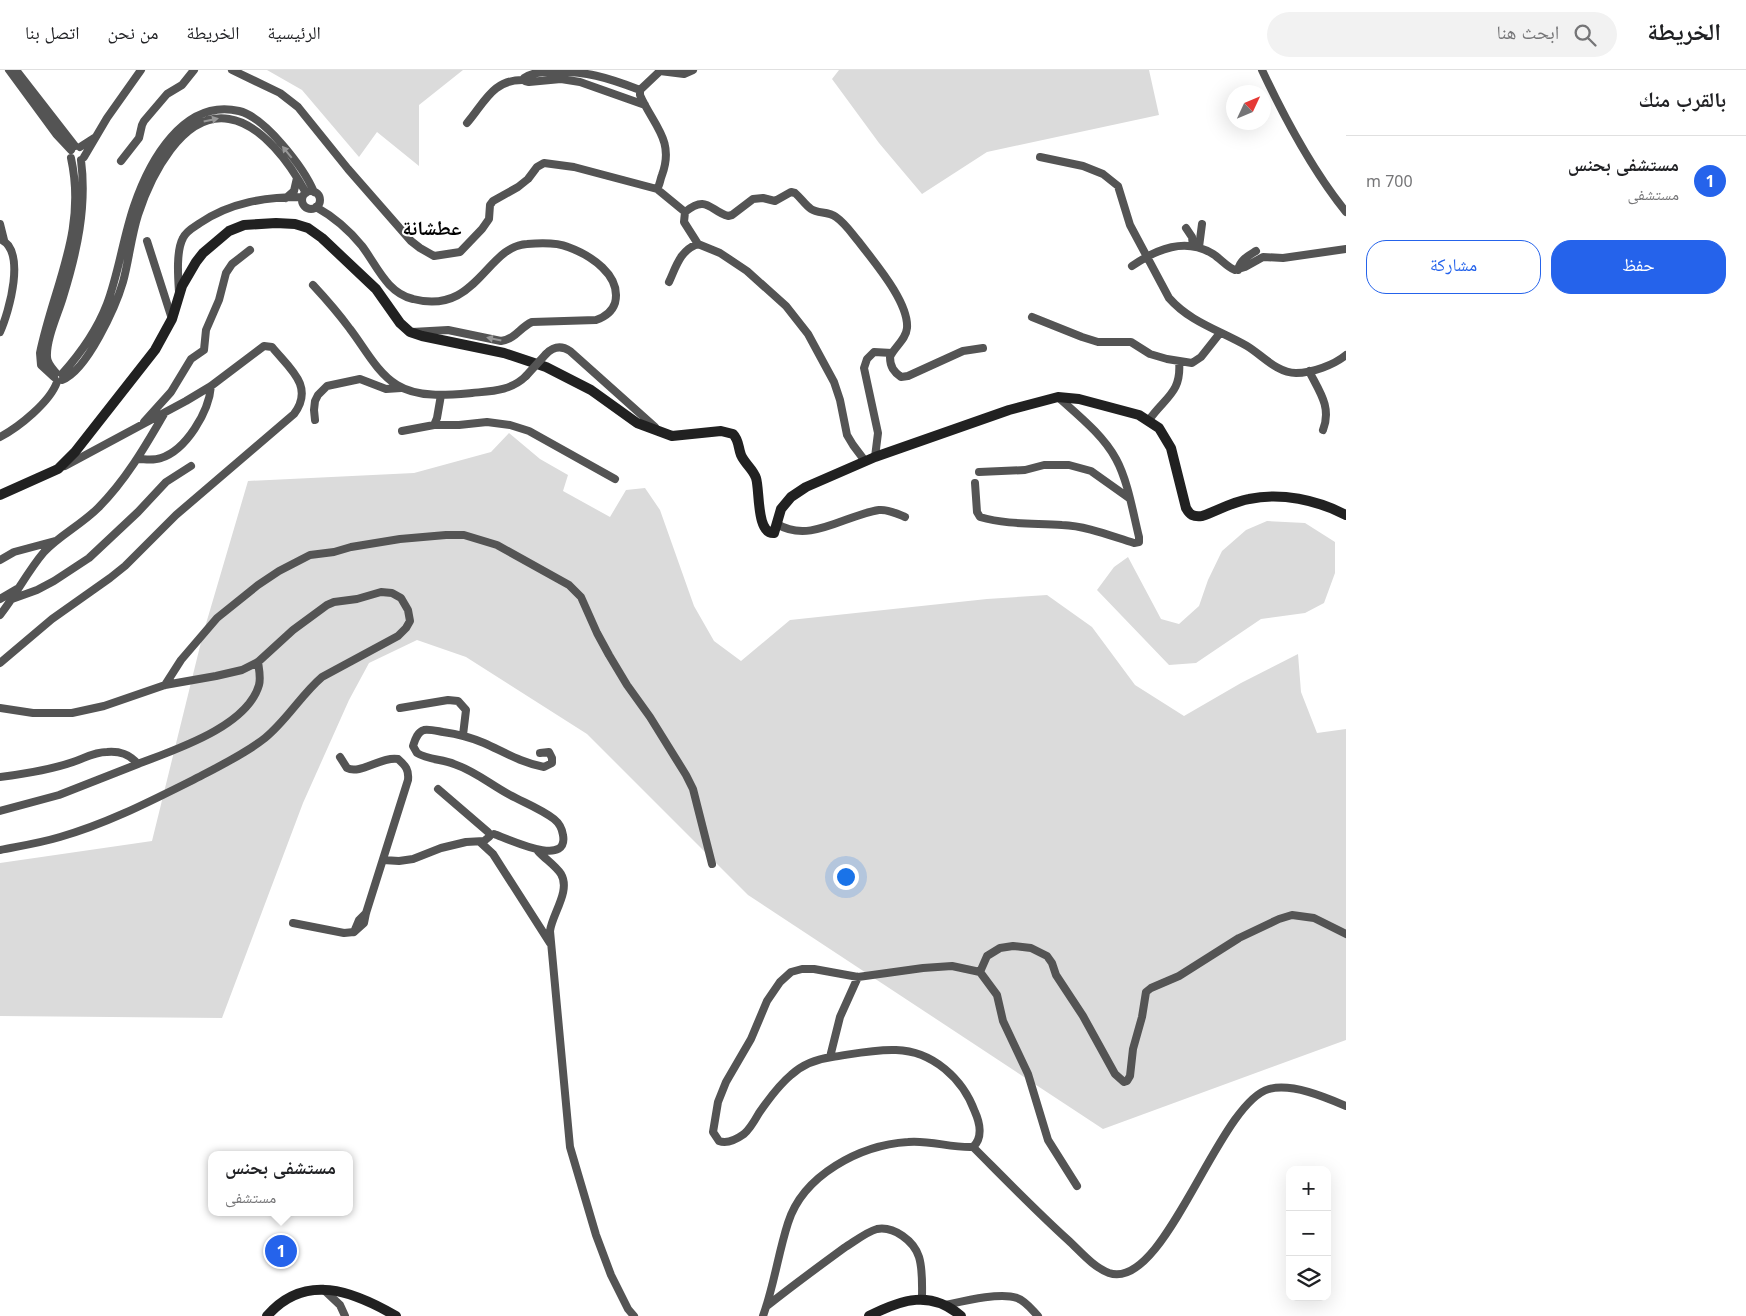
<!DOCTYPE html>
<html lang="ar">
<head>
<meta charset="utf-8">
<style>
	:root { --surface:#fff; --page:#f2f2f2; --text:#202124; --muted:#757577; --line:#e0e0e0; --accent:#2563eb }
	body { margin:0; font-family:"Noto Sans","Noto Naskh Arabic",sans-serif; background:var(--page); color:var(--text); direction:rtl }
	.controls { position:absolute; right:15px; bottom:15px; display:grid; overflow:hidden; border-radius:10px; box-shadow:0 5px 20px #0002 }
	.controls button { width:45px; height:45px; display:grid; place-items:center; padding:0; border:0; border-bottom:1px solid var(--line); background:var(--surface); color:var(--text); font:25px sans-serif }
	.compass { position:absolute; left:1226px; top:15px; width:45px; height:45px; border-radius:50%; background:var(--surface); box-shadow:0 5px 20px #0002; rotate:46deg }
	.you { position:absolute; left:845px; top:806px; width:18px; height:18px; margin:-12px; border:4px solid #fff; border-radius:50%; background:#1a73e8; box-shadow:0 0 0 8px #1a73e833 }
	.badge { display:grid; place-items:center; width:32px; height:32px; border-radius:50%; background:var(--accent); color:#fff; font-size:16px; font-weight:700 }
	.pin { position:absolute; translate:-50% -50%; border:2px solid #fff; box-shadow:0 1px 5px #0006 }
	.popup { position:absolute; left:208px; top:1081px; width:145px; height:65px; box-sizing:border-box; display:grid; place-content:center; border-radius:10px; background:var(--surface); filter:drop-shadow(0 1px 4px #0005); font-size:16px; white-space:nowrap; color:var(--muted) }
	.popup b { font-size:19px; color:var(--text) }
	.popup::after { content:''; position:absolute; left:50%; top:100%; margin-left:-10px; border:10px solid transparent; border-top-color:var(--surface) }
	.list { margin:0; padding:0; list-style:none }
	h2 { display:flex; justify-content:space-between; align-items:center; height:65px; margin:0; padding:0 20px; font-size:21px }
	h2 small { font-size:16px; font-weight:400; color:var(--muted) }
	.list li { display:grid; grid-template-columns:32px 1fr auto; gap:15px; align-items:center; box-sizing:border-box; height:90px; padding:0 20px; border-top:1px solid var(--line) }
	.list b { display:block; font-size:19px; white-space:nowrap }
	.list p { margin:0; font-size:16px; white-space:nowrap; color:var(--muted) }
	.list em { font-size:16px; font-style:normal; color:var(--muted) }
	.actions { display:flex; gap:10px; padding:15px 20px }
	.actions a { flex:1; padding:11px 0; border:1px solid var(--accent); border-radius:20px; text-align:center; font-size:18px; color:var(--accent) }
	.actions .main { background:var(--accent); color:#fff }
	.icon { flex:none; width:28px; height:28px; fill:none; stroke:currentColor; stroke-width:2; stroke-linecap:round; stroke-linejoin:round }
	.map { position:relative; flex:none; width:1346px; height:1246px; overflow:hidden; direction:ltr }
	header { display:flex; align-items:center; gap:30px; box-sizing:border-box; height:70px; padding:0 25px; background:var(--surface); border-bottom:1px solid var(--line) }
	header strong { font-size:24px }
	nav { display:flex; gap:28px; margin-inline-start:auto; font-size:18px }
	.search { width:350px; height:45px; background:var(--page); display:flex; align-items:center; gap:12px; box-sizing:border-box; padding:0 18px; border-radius:28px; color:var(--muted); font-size:19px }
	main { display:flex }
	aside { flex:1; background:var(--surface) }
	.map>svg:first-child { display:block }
	.green { fill:#dbdbdb }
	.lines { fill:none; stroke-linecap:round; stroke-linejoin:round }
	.minor { stroke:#545454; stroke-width:8 }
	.secondary { stroke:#212121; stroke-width:10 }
	.minor-bridge { stroke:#545454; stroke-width:8 }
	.oneway { fill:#989898 }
	.labels { text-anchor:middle; stroke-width:4; stroke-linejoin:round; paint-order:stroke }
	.quarter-label { font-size:20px; font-weight:bold; fill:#000; stroke:#fff }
</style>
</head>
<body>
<header>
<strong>الخريطة</strong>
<div class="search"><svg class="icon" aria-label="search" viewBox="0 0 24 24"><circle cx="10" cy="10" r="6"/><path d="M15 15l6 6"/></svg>ابحث هنا</div>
<nav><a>الرئيسية</a><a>الخريطة</a><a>من نحن</a><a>اتصل بنا</a></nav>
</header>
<main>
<aside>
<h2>بالقرب منك<small></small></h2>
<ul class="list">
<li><span class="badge">1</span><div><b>مستشفى بحنس</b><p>مستشفى</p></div><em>700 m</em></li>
</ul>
<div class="actions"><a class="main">حفظ</a><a>مشاركة</a></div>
</aside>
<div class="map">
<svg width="1346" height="1246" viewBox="0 0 1346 1246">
	<rect width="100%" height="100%" fill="#fff"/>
	<!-- green -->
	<path class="green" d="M 267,0 L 463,0 L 419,35 L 419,96 L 377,62 L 359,87 L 302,20 Z
		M 839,0 L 1149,0 L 1159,45 L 987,82 L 922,124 L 879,73 L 832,9 Z
		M 509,363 L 540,389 L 568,405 L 563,421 L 610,447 L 626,420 L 645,418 L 660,440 L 694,536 L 714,571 L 741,591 L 790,550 L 987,529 L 1047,525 L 1092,557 L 1135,615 L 1184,646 L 1241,613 L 1298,584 L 1301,622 L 1317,663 L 1346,659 L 1346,970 L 1103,1059 L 748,825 L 587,664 L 466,587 L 417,570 L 369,593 L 349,630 L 303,733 L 222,948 L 0,946 L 0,793 L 152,771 L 203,564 L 248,411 L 414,403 L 491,382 Z
		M 1267,451 L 1305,453 L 1335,472 L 1335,503 L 1324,533 L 1305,543 L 1261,549 L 1196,593 L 1169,595 L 1097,520 L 1114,497 L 1128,487 L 1161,549 L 1179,554 L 1199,536 L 1208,510 L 1222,481 L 1246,460 Z"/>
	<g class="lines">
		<!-- minor -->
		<path class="minor" d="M 9,0 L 56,64 L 71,80
			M 16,0 L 75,76
			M 232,0 L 280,23 L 298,37 L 348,99 L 411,171 L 420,178 L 434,186 L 460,182 L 482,159 L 489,149 L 490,135 L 493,131 L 518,117 L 528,109 L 537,97 L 544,93 L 574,97 L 657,119
			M 693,0 L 684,4 L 660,1 L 640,20 L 640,25 C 653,55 675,70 662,105 C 660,110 660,115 657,119 L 685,142 L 684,152 L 698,174
			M 1262,0 C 1285,49 1312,100 1346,142
			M 640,20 C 609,8 584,0 550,2 C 541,2 531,3 524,8 L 525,11 L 529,12 L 561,9 L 580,12 L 645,35
			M 467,53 C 485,32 493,9 524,10
			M 80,77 L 94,68
			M 84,87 L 107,48 L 141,0
			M 1040,87 L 1083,96 L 1103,104 L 1118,116 L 1130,155 L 1169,228 C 1190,252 1219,260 1247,276 C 1262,285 1277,303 1296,303 C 1312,303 1334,295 1346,285
			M 121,91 L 139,68 L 142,55 L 144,51 L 167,24 L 182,15 L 194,0
			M302 130a9 9 0 1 1 18 0a9 9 0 1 1-18 0Z
			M 286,128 L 294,121 L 297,108
			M 316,137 C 334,147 349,160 362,176 C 377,196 387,223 413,229 C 477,246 486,176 527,174 C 539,173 556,172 568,177 C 590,185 622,205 615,233 C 612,242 605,247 596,250 L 532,252 C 519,258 517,268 501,271 L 448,260 L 412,262
			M 685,142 C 707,124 710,141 728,146 L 732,145 L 753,129 L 763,128 L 775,131 L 791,122 L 795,123 C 801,128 805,135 811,139 C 818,144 828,141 836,147 C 846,154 852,164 859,172 C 874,192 909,232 907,258 C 906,270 894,277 890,287 C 890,297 894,302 901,307 L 908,306 L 963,281 L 983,278
			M 0,154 L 4,170
			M 1186,158 L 1192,167 L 1193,176
			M 0,169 C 27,180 9,242 0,262
			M 147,171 L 172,249
			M 1199,177 L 1202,154
			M 1132,196 C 1157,179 1185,167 1213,184 C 1221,189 1227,197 1235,200 L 1245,197 L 1263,187 L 1283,188 L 1346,179
			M 1238,200 C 1240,190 1248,186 1256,181
			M 669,212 C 676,197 680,180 698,174 L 720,183 L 747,201 L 786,236 L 808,264 L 834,312 L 840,330 L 847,365 L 853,375 L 865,391
			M 313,215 C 326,229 339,244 350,259 C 364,277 377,303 397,315 C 418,328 448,325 472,323 C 492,321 511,321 526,306
			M 179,222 C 178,207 176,181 183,168 C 186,161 194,157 200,153 C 231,132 266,127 302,127
			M 1032,247 L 1082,267 L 1098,272 L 1131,272 L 1150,284 L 1167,289 L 1192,293 L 1201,287 L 1220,263
			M 546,284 C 553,277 561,275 570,281 L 655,357
			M 1309,301 C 1319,321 1332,337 1323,360
			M 56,303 C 52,298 47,293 47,287 C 46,269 58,244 63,227 C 77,182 87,137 81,90
			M 62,304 C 80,284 97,260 107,234 C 119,202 123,168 134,136 C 149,92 183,28 239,41 C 265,47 304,98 314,122
			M 54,307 L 41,295 L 40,283 C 54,215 87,161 71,88
			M 62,310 C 87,301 116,236 123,212 C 129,190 131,167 138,145 C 150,108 182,41 229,49 C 262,54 291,95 306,123
			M 315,350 L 314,340 L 315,331 L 318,325 L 327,316 L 360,309 L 386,319 L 401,318
			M 1149,350 C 1165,327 1182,323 1179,291
			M 144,352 L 171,322 L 191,289 L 204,280 L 206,260 L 219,230 L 226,203 L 232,194 L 250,180
			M 434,355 L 459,355 L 487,352 L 510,355 L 529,361 L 615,409
			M 402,361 L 434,355 L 437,348 L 441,325
			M 0,367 C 19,357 50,332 57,312
			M 875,387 L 878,363 L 864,298 L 867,289 L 874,282 L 892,283
			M 137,389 C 145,389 153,391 161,388 C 186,380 209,342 211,316
			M 979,402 L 1025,400 L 1044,395 L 1069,395 L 1091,401 L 1129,428
			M 975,413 L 977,442 L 980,447 C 1007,455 1034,453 1062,455 C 1087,456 1111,466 1134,473 L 1139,472 L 1139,467 C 1133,443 1128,411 1116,389 C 1103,365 1079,346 1058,327
			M 777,454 C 810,474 845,445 879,440 C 888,439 898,444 905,447
			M 0,490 L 14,482 L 55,471
			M 0,529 L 17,519
			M 12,529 L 37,520 L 54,511 L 89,488 L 138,442 L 166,412 L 191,396
			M 0,545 C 16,525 27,502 44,482 C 60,465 81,455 98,438 C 125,411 145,377 164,344
			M 0,593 L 52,549 L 110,508 L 125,496 L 176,445 L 294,344 C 315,316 289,298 272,277 L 264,276 L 211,316 L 186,331 L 65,396
			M 165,615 L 181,590 L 217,548 L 258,515 L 279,501 L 310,485 L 334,482 L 351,477 L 400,469 L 446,465 L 464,465 L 497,475 L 569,515 L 581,527 L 597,563 L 609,585 L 627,615 L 650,647 L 686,705 L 693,719 L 712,794
			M 0,638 L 33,643 L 72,643 L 104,636 L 165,615 L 216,606 L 242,600 L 258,592 L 293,560 L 327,535 L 334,532 L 357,529 L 381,522 L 392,523 L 401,528 L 408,540 L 410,551 L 406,558 L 398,566 L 322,607 C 301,625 287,650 265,668 C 245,684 216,698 193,710 C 149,732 106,754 60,767 C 40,773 20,776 0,780
			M 400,638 L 448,630 L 458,631 L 466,640 L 463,665
			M 340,687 L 347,698 C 360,705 382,686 398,689 C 406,696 409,700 408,710 L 366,843 L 364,853 L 354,862 L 359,850 L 366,843
			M 0,707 C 24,704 50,700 73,692 C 85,688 94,682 107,682 C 120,681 129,684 138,694 C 174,680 247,657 259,615 C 261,608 259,599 258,592
			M 438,719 L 488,762
			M 0,741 L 59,725 L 138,694
			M 494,764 C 506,768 569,799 563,765 C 562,758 559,753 554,749 C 541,739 525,733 510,725 C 491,715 475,701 454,694 C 442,689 428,690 417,683 L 413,676 C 415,670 417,662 424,660 C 429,659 437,661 443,662 C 457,664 470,667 484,673 C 504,682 522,693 544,697 L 552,693 L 552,688 L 549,682 L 540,683
			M 480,772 L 493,784 L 550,873
			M 538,781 C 545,789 555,795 561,804 C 571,821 552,844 550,861 L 570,1077 L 596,1165 L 611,1205 L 628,1239 L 634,1246
			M 383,790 L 399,791 L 413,789 L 441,778 L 466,772 L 484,771 L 489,767
			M 293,853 L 344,863 L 354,862
			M 980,902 L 987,886 L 1000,878 L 1013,876 L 1031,878 L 1047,886 L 1052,893 L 1056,905 L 1083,946 L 1115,1004 L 1124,1012 L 1127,1011 L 1130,1006 L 1133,979 L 1142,947 L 1146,922 L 1151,918 L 1179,906 L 1239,868 L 1279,849 L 1292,845 L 1314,848 L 1346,864
			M 830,987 L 840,947 L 858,907
			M 973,1077 C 1004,1108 1035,1140 1068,1170 C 1080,1181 1093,1197 1109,1203 C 1165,1222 1218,1033 1269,1019 C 1292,1013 1325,1027 1346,1036
			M 323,1219 L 340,1235 L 345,1246
			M 946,1235 C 964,1231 1000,1222 1017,1228 C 1026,1231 1032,1240 1038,1246
			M 767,1236 C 792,1216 818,1197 844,1178 C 854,1172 866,1162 877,1159 C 894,1156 914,1171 919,1187 C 923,1200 922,1215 922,1229
			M 763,1246 C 774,1216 778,1184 788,1153 C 803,1105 860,1075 908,1072 C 930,1070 951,1078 973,1077 C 983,1068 980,1053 975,1042 C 963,1009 933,981 896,980 C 875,979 853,984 832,987 C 816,989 803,994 791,1005 C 779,1015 768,1030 759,1043 C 755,1050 750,1059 744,1064 C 737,1069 727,1074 719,1071 L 713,1062 L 718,1032 L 726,1012 L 751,969 L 767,931 L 780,912 L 791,902 L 802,899 L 814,899 L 858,907 L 923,898 L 952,896 L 980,902 L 997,925 L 1003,951 L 1028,1004 L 1048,1070 L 1077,1116"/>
		<!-- secondary -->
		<path class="secondary" d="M 0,425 L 58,399 L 75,382 L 155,280 L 172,249 L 182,216 L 196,192 L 203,183 L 229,161 L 244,155 L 276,153 L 295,154 L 308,158 L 322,168 L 376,219 L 400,253 L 410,262 L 422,266 L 504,283 L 546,297 L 591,320 L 637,353 L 672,366 L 721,361 L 733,364 C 739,370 738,377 741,385 C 745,394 753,399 756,408 C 760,420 756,464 774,463 L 781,439 L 791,427 L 806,417 L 875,387 L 1009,340 L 1058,327 L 1079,329 L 1139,345 L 1159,358 L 1171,378 L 1186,438 C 1190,445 1193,447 1202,446 C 1217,441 1232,432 1249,429 C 1281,422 1317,430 1346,445
			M 267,1246 C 305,1202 353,1221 396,1246
			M 869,1246 C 902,1229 931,1220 961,1246"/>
		<!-- minor-bridge -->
		<path class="minor-bridge" d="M 526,306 L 546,284"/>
	</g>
	<!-- one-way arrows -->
	<defs><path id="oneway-solid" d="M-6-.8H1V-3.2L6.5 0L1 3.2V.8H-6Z" transform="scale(1.25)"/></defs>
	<g class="oneway">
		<use href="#oneway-solid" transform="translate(211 50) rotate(-12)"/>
		<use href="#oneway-solid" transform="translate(287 82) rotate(-129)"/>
		<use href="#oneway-solid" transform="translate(494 269) rotate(-168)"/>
	</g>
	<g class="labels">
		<!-- quarter labels -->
		<g class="quarter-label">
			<text x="432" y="165">عطشانة</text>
		</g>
	</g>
</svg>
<div class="controls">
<button>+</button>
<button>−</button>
<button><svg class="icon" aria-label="layers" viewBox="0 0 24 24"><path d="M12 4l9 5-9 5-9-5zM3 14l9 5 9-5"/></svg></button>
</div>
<svg class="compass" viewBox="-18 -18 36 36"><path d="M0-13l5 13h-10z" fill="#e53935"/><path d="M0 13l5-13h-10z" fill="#757577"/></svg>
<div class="you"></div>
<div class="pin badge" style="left:281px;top:1181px">1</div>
<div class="popup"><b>مستشفى بحنس</b>مستشفى</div>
</div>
</main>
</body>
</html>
